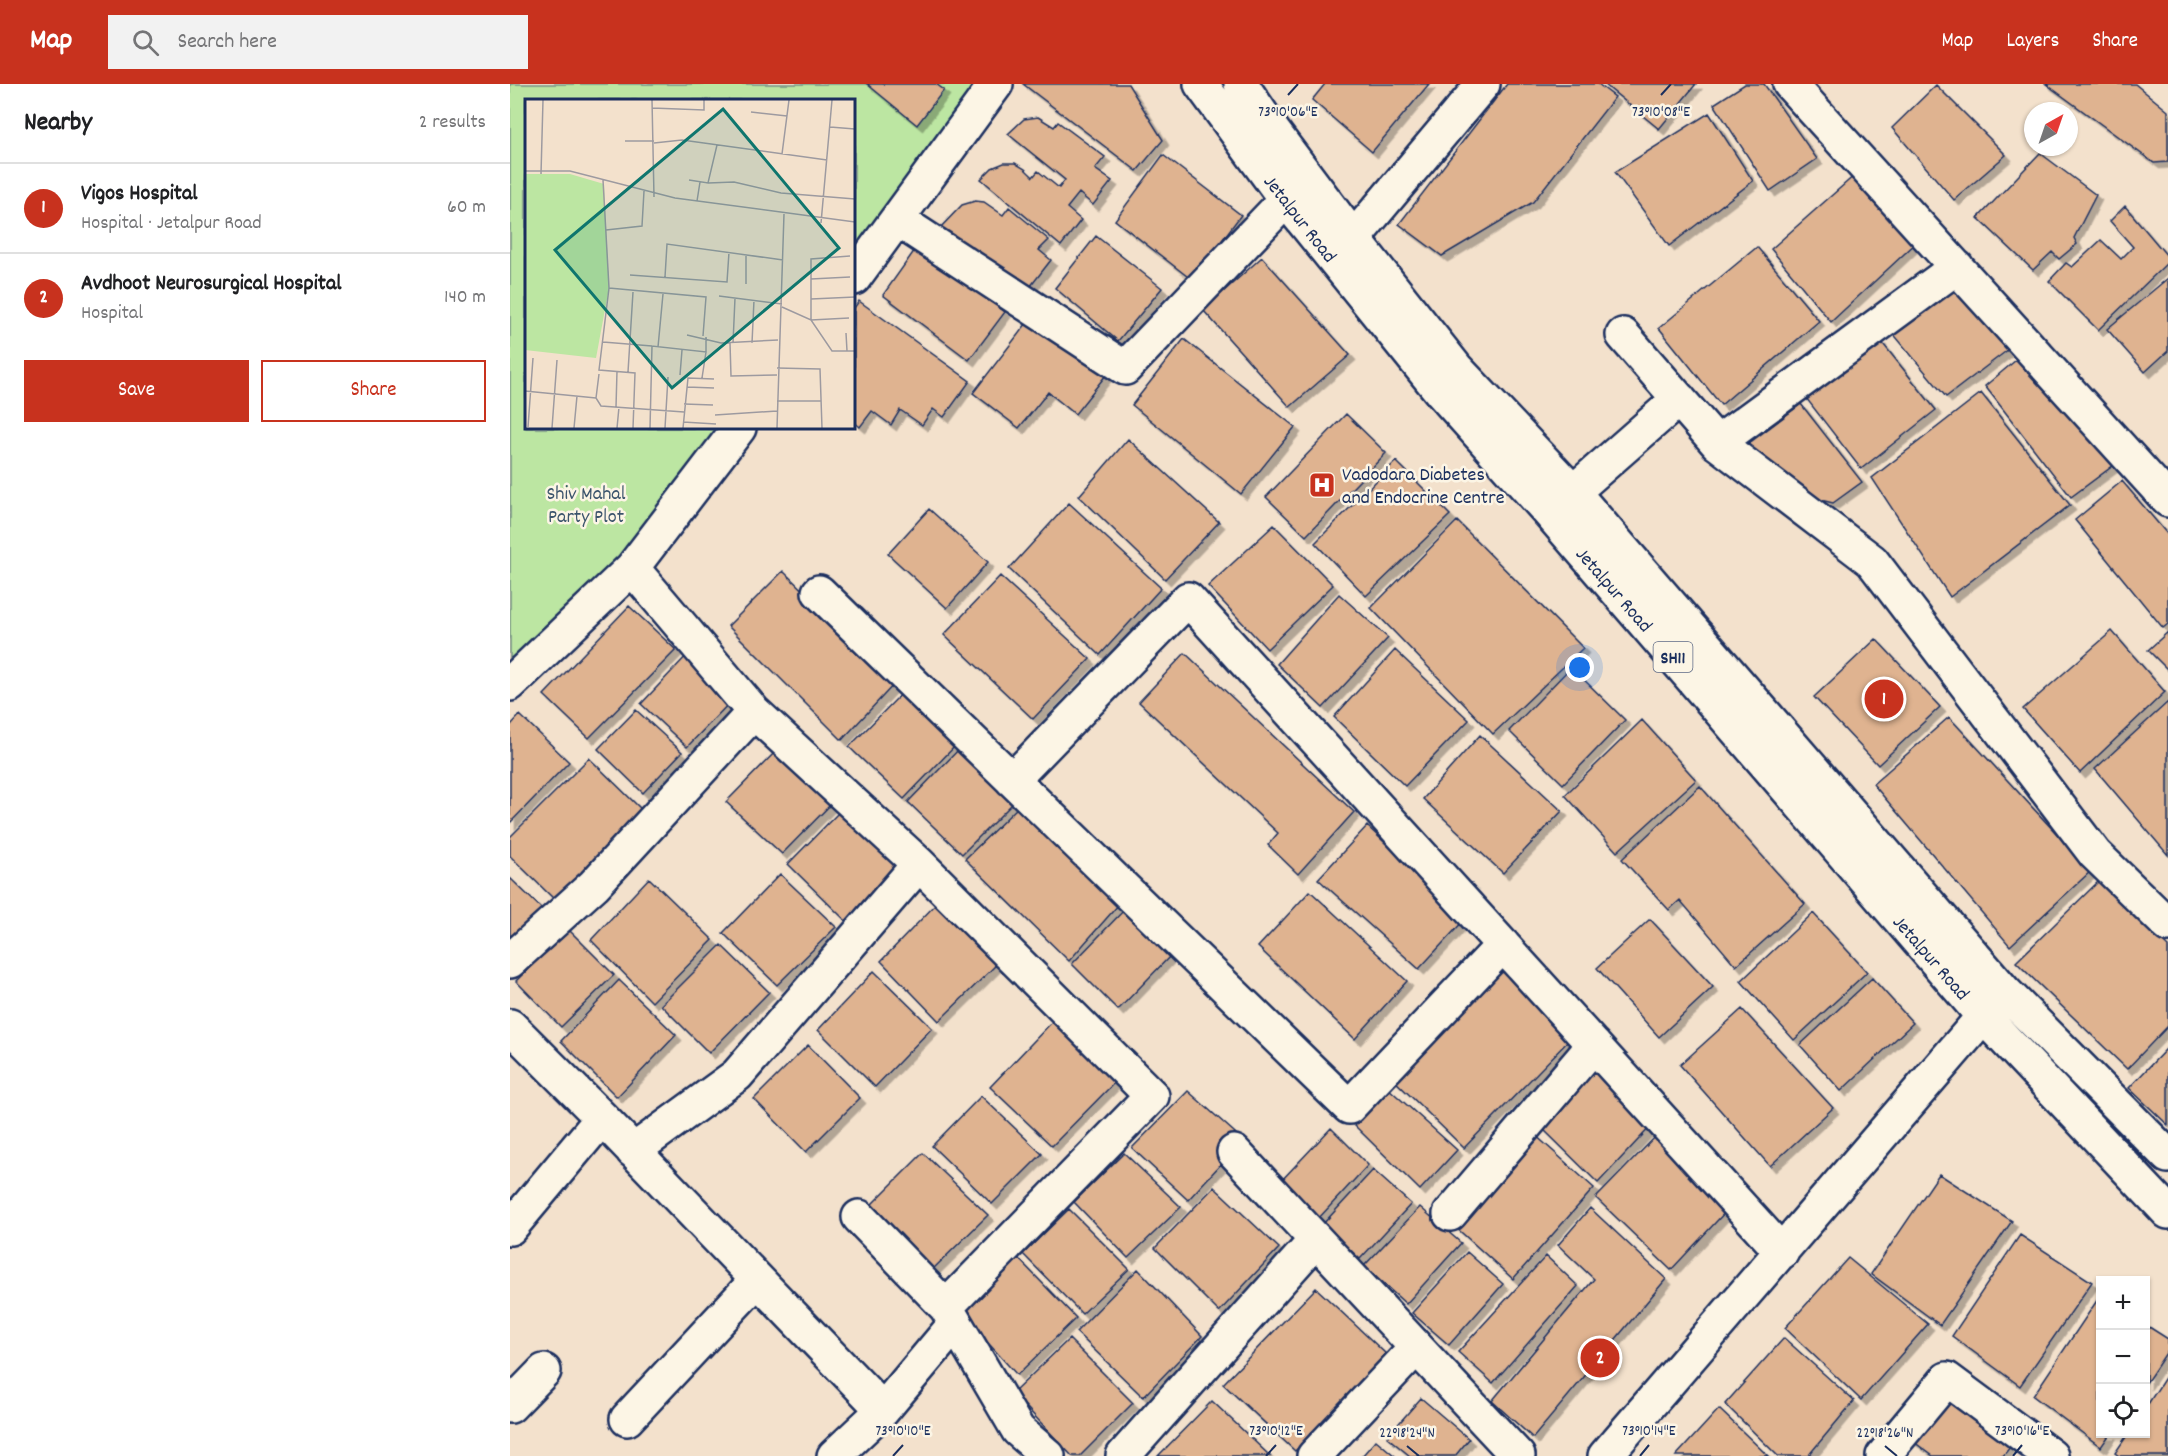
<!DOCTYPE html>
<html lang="en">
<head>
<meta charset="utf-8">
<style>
	:root { --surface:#fff; --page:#f2f2f2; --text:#202124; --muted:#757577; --line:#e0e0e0; --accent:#c8321e }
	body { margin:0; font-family:Dekko,sans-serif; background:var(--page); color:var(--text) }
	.controls { position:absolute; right:18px; bottom:18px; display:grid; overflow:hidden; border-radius:0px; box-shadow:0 2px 4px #0004 }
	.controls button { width:54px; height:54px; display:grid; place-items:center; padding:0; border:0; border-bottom:2px solid var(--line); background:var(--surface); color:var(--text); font:30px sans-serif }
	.compass { position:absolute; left:1514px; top:18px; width:54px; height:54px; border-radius:50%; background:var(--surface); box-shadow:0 2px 4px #0004; rotate:40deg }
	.you { position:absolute; left:1070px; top:584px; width:21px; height:21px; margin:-15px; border:4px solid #fff; border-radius:50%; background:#1a73e8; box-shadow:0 0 0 9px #1a73e833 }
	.badge { display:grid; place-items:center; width:39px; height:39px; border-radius:50%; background:var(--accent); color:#fff; font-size:20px; font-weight:700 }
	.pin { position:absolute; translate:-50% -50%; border:3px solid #fff; box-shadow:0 2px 6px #0006 }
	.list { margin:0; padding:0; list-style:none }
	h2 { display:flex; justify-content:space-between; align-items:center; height:78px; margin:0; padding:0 24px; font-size:26px }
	h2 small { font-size:20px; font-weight:400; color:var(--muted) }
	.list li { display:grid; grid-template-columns:39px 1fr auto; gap:18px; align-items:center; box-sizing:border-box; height:90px; padding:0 24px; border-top:2px solid var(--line) }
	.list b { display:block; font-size:22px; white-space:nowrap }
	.list p { margin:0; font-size:20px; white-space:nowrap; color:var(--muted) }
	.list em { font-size:20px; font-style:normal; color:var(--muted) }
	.actions { display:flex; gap:12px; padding:18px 24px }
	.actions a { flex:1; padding:14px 0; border:2px solid var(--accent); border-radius:0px; text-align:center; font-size:21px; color:var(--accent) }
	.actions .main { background:var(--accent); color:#fff }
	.icon { flex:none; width:33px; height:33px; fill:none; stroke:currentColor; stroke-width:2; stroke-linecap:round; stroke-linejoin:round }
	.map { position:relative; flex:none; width:1658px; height:1372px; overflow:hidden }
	header { display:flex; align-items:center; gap:36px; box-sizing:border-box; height:84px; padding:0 30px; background:var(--accent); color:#fff }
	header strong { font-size:28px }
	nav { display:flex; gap:33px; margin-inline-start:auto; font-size:21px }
	.search { width:420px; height:54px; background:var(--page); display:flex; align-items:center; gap:15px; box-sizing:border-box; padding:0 21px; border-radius:0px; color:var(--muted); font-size:22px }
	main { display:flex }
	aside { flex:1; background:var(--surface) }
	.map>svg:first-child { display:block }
	.green { fill:#bce6a2; stroke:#6c8a80; stroke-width:1.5 }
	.building { fill:#dfb390; stroke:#1b2f5e; stroke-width:1.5; filter:url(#shadow) }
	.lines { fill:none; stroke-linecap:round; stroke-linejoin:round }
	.street-casing { stroke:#1b2f5e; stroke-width:38 }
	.primary-casing { stroke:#1b2f5e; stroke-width:38 }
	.street { stroke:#fcf5e5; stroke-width:33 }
	.primary { stroke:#fcf5e5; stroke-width:33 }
	.ticks { fill:none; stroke:#1b2f5e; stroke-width:2 }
	.labels { text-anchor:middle; stroke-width:5; stroke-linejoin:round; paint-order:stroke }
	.shield { fill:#fcf5e5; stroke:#5e6a86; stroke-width:1.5 }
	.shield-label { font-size:18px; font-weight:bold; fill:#1b2f5e }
	.street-label { font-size:20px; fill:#1b2f5e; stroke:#fcf5e5 }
	.poi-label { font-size:20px; fill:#1b2f5e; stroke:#fcf5e5; text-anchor:start }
	.park-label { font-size:20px; fill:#3b546c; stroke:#fcf5e5 }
	.inset-road { fill:none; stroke:#9d9aa0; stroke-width:1.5 }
	.view { fill:#0f766e; fill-opacity:0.15; stroke:#0f766e; stroke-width:3 }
	.inset-edge { fill:none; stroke:#1b2f5e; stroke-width:3 }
	.ticks-label { font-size:15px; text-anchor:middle; fill:#1b2f5e; stroke:#fcf5e5; stroke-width:5; stroke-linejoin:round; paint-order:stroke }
</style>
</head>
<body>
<header>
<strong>Map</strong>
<div class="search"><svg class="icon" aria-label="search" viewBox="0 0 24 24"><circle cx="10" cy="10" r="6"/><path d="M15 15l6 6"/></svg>Search here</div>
<nav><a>Map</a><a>Layers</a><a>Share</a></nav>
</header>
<main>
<aside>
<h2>Nearby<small>2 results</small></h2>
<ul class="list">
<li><span class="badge">1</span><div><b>Vigos Hospital</b><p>Hospital · Jetalpur Road</p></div><em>60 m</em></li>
<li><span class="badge">2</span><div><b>Avdhoot Neurosurgical Hospital</b><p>Hospital</p></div><em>140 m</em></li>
</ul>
<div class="actions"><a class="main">Save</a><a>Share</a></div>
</aside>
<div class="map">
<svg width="1658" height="1372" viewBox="0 0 1658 1372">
	<defs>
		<filter id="shadow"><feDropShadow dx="5.5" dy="5.5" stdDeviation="0" flood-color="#0004"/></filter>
	</defs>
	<rect width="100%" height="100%" fill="#f3e1cc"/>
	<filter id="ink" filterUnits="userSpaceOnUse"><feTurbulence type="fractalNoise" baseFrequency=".0167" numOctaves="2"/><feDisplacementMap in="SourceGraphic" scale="12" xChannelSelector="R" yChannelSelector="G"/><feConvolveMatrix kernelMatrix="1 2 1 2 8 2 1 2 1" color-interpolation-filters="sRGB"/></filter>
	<g filter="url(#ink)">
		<!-- green -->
		<path class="green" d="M 0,0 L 493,0 L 344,194 L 344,16 L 16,16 L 16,344 L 229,344 L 122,484 L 0,584 Z"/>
		<!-- building -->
		<path class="building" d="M 357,0 L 426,0 L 434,6 L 407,41 Z
			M 513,0 L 618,0 L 653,56 L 627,87 Z
			M 815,0 L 919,0 L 862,68 L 802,16 Z
			M 997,0 L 1088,0 L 1105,13 L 1023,118 L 932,172 L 889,140 Z
			M 1094,0 L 1186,0 L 1149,45 Z
			M 1235,0 L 1254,0 L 1307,75 L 1260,107 L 1204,20 Z
			M 1536,0 L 1625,0 L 1658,27 L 1658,78 L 1644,79 Z
			M 1426,1 L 1496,71 L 1444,116 L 1382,44 Z
			M 1199,29 L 1243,97 L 1159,162 L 1105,88 Z
			M 528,33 L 544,43 L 548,38 L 595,73 L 585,85 L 602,97 L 583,121 L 569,109 L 557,124 L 571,136 L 551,162 L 471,95 L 482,84 L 494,79 L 505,79 L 515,85 L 523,93 L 528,87 L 549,104 L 555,96 L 498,50 L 514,35 Z
			M 1530,69 L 1586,111 L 1564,154 L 1567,160 L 1549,175 L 1542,168 L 1523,186 L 1468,134 Z
			M 653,71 L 731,131 L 682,196 L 605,136 Z
			M 1346,90 L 1408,157 L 1321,238 L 1261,165 Z
			M 465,117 L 474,118 L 493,131 L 499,123 L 539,156 L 529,166 L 541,176 L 520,203 L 512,197 L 506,205 L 429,145 L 452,121 Z
			M 1615,122 L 1658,173 L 1658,178 L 1588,246 L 1539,197 L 1556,179 L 1562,183 L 1591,156 L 1611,175 L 1623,163 L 1600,137 Z
			M 586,152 L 652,204 L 608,257 L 545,204 Z
			M 407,163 L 495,228 L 459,276 L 373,211 Z
			M 1247,163 L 1309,237 L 1211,321 L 1149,244 Z
			M 752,173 L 840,271 L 780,323 L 693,226 Z
			M 1658,194 L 1658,267 L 1635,288 L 1597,245 Z
			M 1446,201 L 1499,265 L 1436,313 L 1381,247 Z
			M 349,217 L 460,297 L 434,333 L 423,325 L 412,341 L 390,326 L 381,341 L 362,327 L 350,343 L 344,338 L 344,224 Z
			M 523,231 L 596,291 L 565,330 L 538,308 L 509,344 L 463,309 Z
			M 674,255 L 785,343 L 731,410 L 622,321 Z
			M 1370,256 L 1426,326 L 1351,385 L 1296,314 Z
			M 1512,271 L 1604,381 L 1561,413 L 1475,302 Z
			M 1471,309 L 1560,421 L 1440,513 L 1362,394 Z
			M 1291,320 L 1352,398 L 1323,419 L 1294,412 L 1234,363 Z
			M 836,330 L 876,369 L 796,452 L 756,413 Z
			M 618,355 L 709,438 L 655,495 L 569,412 Z
			M 886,377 L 940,431 L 856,512 L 805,459 Z
			M 1612,397 L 1658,451 L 1658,540 L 1653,544 L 1565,436 Z
			M 559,419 L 651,504 L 590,571 L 499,485 Z
			M 419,425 L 478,478 L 437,524 L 378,470 Z
			M 947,437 L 1073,564 L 983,650 L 861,524 Z
			M 764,441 L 823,501 L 757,565 L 698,502 Z
			M 273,487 L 386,598 L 332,656 L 218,542 Z
			M 490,492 L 580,575 L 523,635 L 434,551 Z
			M 829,510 L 878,554 L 813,624 L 767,580 Z
			M 119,522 L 166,566 L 79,654 L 34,611 Z
			M 1602,547 L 1655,608 L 1570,689 L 1513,625 Z
			M 1658,548 L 1658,586 L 1638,566 Z
			M 1366,555 L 1430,623 L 1368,681 L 1304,613 Z
			M 885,566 L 959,636 L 895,702 L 824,633 Z
			M 179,569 L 225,613 L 177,663 L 131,620 Z
			M 675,569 L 844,728 L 788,790 L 758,761 L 768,749 L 629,618 Z
			M 1061,583 L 1115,636 L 1053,700 L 999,647 Z
			M 394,607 L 448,659 L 394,715 L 339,663 Z
			M 1658,618 L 1658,771 L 1585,685 Z
			M 126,626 L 172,668 L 133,709 L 88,665 Z
			M 10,631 L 59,678 L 0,739 L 0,642 Z
			M 1439,633 L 1581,787 L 1500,862 L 1363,700 Z
			M 1132,636 L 1186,696 L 1107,768 L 1055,711 Z
			M 970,651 L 1052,727 L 993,789 L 913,715 Z
			M 452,662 L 506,716 L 452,770 L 398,718 Z
			M 270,663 L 326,715 L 272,770 L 216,718 Z
			M 79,674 L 132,726 L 45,816 L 0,772 L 0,753 Z
			M 1190,702 L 1295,820 L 1226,882 L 1170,816 L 1159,826 L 1112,775 Z
			M 511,720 L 610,819 L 559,877 L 455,775 Z
			M 332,725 L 390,780 L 336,837 L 278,780 Z
			M 857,742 L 956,834 L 909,885 L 808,795 Z
			M 270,790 L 326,843 L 267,901 L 213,849 Z
			M 0,794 L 33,826 L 0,858 Z
			M 139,794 L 203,856 L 142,918 L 81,856 Z
			M 1589,797 L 1658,863 L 1658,942 L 1617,985 L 1506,878 Z
			M 800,807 L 897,897 L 845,955 L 748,863 Z
			M 428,818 L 489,878 L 429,937 L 371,877 Z
			M 616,824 L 662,870 L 608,926 L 562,880 Z
			M 1303,829 L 1357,888 L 1284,956 L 1231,897 Z
			M 1140,835 L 1203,903 L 1149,953 L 1087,884 Z
			M 58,845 L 104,891 L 51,943 L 6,897 Z
			M 211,861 L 259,908 L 199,969 L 151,921 Z
			M 993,873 L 1065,950 L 954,1064 L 880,992 Z
			M 364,887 L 422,944 L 365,1003 L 308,946 Z
			M 1362,894 L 1403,939 L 1331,1007 L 1290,961 Z
			M 109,896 L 166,951 L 107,1013 L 51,957 Z
			M 1232,925 L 1323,1024 L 1260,1082 L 1170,981 Z
			M 542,938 L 606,997 L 542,1062 L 480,1003 Z
			M 298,961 L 350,1014 L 296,1068 L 244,1015 Z
			M 1658,963 L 1658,1041 L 1619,1004 Z
			M 1085,982 L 1143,1040 L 1088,1099 L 1030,1042 Z
			M 878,1004 L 947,1066 L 910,1106 L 845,1042 Z
			M 678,1007 L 733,1056 L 678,1116 L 622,1064 Z
			M 471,1012 L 532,1070 L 482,1120 L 422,1062 Z
			M 821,1044 L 858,1081 L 808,1135 L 770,1098 Z
			M 1023,1049 L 1084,1104 L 1003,1195 L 942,1140 Z
			M 1149,1049 L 1220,1123 L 1161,1186 L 1086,1114 Z
			M 413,1069 L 478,1131 L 420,1188 L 358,1124 Z
			M 614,1069 L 671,1123 L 618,1174 L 564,1118 Z
			M 863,1086 L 901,1120 L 850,1175 L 813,1140 Z
			M 1429,1090 L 1502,1137 L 1430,1241 L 1361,1190 Z
			M 704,1103 L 769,1164 L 709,1228 L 645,1164 Z
			M 910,1123 L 951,1159 L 896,1220 L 854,1182 Z
			M 1080,1124 L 1156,1195 L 1023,1354 L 982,1317 L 1084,1195 L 1048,1161 Z
			M 559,1125 L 619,1185 L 572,1230 L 513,1170 Z
			M 1510,1151 L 1582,1198 L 1510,1302 L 1442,1252 Z
			M 957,1168 L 993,1200 L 939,1261 L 902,1229 Z
			M 1036,1172 L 1068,1202 L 983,1299 L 948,1268 Z
			M 508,1174 L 566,1234 L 507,1291 L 452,1230 Z
			M 1338,1174 L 1418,1240 L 1351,1316 L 1275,1244 Z
			M 628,1185 L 692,1252 L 633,1313 L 566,1248 Z
			M 806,1204 L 876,1270 L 785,1367 L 713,1300 Z
			M 1590,1212 L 1590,1350 L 1600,1350 L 1591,1363 L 1523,1312 Z
			M 1636,1241 L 1658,1255 L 1658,1266 L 1636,1299 Z
			M 1274,1254 L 1344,1317 L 1298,1372 L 1268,1372 L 1215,1320 Z
			M 559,1255 L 623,1319 L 570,1372 L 562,1372 L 503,1309 Z
			M 1658,1289 L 1658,1372 L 1609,1372 L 1605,1369 L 1618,1350 L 1636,1350 L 1636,1323 Z
			M 1438,1309 L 1504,1358 L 1493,1372 L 1423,1372 L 1400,1355 Z
			M 911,1314 L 959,1355 L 945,1372 L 900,1372 L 877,1353 Z
			M 702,1317 L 760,1372 L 648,1372 Z
			M 1209,1325 L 1258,1372 L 1166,1372 Z
			M 866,1356 L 885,1372 L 852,1372 Z"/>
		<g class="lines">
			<defs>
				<path id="street" d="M 1280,0 L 1658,416
					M 388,136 L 615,284 L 795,96
					M 826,175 L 973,0
					M 344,194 L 486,0
					M 1113,251 L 1207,359 L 1447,183
					M 1207,359 L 1362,477 L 1585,770 L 1658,841
					M 1063,408 L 1169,315
					M 122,484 L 244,628 L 409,780 L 642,1012 L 436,1223
					M 309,508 L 839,1023 L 993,861
					M 0,600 L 122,484 L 229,344
					M 502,696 L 678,515 L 1272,1168
					M 0,877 L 84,801 L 244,628
					M 0,942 L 92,1034
					M 123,1067 L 227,991 L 409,780
					M 724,1068 L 1008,1372
					M 940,1130 L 1084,961
					M 349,1133 L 436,1223 L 508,1346 L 538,1372
					M 0,1144 L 92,1034 L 373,1326 L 445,1240
					M 0,1322 L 34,1287
					M 117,1335 L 247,1196
					M 324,1372 L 373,1326
					M 613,1372 L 806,1156
					M 804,1372 L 906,1264
					M 1095,1372 L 1491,912
					M 1373,1372 L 1437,1295 L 1541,1372"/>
				<path id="primary" d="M 691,0 L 776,116 L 931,308 L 1037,426 L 1473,932 L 1658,1128
					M 731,0 L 765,50 L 843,154 L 946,284 L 1063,408 L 1495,908 L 1658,1072"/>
			</defs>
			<!-- street casing -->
			<use href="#street" class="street-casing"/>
			<!-- primary casing -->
			<use href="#primary" class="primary-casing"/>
			<!-- street -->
			<use href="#street" class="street"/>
			<!-- primary -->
			<use href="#primary" class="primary"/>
		</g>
	</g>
	<!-- ticks -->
	<path class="ticks" d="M 778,11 L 788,0M 1151,11 L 1161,0M 897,1362 L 909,1372M 1375,1362 L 1387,1372M 383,1372 L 393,1361M 756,1372 L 766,1361M 1130,1372 L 1139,1361M 1503,1372 L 1512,1361"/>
	<!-- icons -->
	<defs>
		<symbol id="hospital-square" viewBox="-11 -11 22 22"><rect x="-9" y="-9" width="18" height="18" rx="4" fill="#c8321e" stroke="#fcf5e5"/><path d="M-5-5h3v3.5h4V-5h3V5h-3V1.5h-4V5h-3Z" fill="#fff"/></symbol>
	</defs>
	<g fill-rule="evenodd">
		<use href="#hospital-square" x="797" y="386" width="30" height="30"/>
	</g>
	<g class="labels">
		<!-- shield labels -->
		<rect class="shield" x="1143.5" y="558" width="39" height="30" rx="4.5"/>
		<g class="shield-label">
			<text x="1163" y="579">SH11</text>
		</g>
		<!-- street labels -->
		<g class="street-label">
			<text transform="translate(791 134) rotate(52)" y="7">Jetalpur Road</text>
			<text transform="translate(1105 505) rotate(49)" y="7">Jetalpur Road</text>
			<text transform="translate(1422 873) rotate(49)" y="7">Jetalpur Road</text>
		</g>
		<!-- poi labels -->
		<g class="poi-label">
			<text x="832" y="396">Vadodara Diabetes<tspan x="832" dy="23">and Endocrine Centre</tspan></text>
		</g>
		<!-- park labels -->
		<g class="park-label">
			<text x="76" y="415">Shiv Mahal<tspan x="76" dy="23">Party Plot</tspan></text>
		</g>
	</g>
	<!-- overview -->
	<g transform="translate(15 15)">
		<rect width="330" height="330" fill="#f3e1cc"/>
		<path d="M 0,75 L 45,75 L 79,85 L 84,189 L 71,259 L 0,251 Z" fill="#bce6a2"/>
		<path class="inset-road" d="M 127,1 L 129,98M 127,9 L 179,11 L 179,1M 226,13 L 262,17M 305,28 L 330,30M 100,42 L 129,42M 129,44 L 157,41 L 302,61M 257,55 L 264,1M 0,72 L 45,72 L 150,99 L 330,123M 16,75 L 18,1M 78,81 L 84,189 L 74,271 L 110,274 L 108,329M 164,81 L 183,84 L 192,46M 183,84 L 209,83 L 256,94 L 330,100M 172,102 L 175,83M 296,124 L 307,1M 81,131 L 117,127 L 119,92M 325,157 L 286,160 L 286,221 L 307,252 L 330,252M 105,176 L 202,183 L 204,153M 140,178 L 142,145 L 258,161M 286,180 L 325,178M 221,185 L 221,156M 84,189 L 181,198 L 178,237M 194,197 L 257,205M 286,200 L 330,198M 257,208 L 286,221 L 324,219M 321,234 L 322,252M 162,236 L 196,244 L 253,241M 78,243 L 127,247M 205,244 L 206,277 L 252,276M 208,244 L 210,199M 227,244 L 229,201M 133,248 L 138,195M 252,269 L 295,270 L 297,329M 103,273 L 108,193M 74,275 L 71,299 L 76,307 L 159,313M 155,276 L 157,251M 177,279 L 181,253M 162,288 L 189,289M 0,292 L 71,299M 252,302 L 296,302M 159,305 L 188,306M 91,308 L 92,272M 190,316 L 252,312M 158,323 L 191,325M 3,328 L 8,259M 27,329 L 32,261M 49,329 L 52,297M 92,329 L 94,308M 125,329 L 127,247 L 181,253 L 181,238M 140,329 L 143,278M 158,329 L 163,279 L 189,280M 252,329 L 259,115"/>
		<path class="view" d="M 198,10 L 314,149 L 147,289 L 30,151 Z"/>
		<rect width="330" height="330" class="inset-edge"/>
	</g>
	<g class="ticks-label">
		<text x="778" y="32">73°10'06"E</text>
		<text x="1151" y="32">73°10'08"E</text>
		<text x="393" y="1351">73°10'10"E</text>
		<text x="766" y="1351">73°10'12"E</text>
		<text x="1139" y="1351">73°10'14"E</text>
		<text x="1512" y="1351">73°10'16"E</text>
		<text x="897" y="1353">22°18'24"N</text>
		<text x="1375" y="1353">22°18'26"N</text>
	</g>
</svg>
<div class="controls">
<button>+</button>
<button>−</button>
<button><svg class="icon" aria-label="locate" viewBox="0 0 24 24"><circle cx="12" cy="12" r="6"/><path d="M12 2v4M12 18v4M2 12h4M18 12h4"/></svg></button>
</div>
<svg class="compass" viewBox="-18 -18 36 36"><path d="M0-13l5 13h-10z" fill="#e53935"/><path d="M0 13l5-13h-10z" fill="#757577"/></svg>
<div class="you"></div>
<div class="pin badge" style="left:1374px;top:615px">1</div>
<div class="pin badge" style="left:1090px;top:1274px">2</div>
</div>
</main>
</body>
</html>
